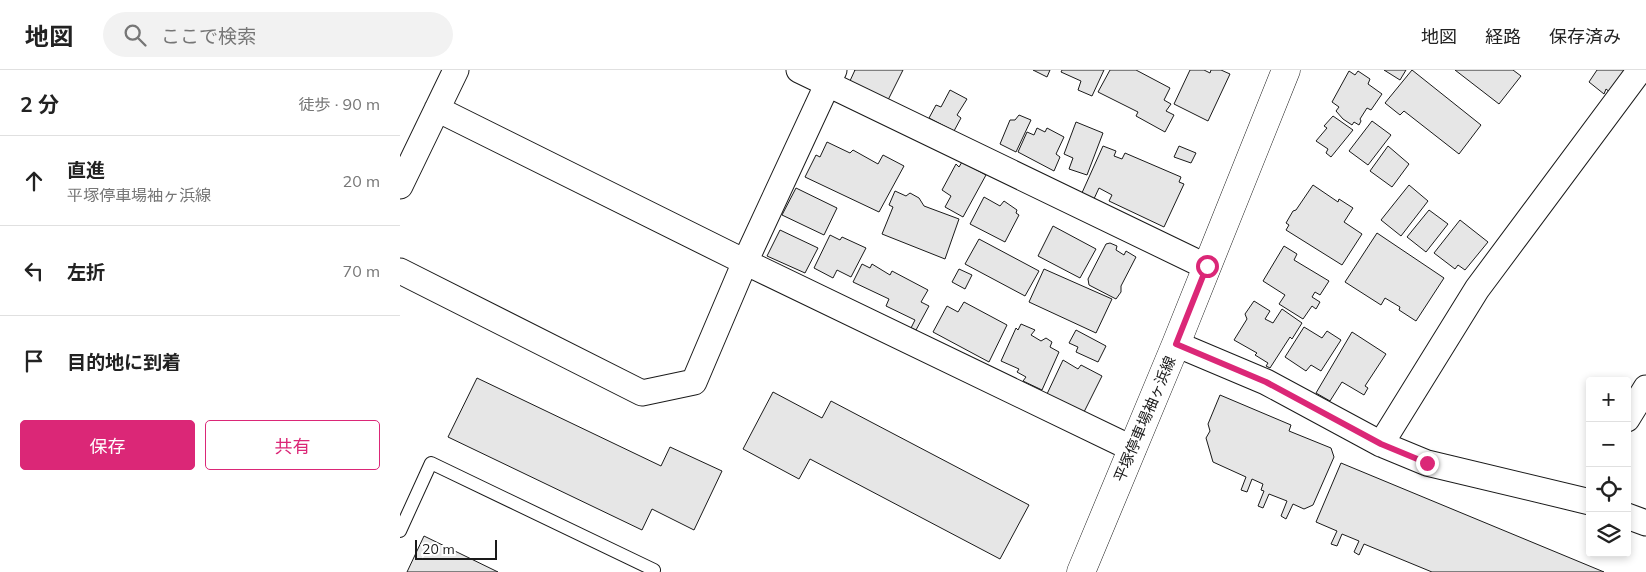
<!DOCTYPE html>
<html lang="ja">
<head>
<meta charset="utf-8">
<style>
	:root { --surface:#fff; --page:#f2f2f2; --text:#222; --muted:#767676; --line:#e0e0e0; --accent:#db2777 }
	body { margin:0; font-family:Mulish,"Noto Sans JP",sans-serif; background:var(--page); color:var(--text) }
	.controls { position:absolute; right:15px; bottom:15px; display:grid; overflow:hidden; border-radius:5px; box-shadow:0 2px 8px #0003 }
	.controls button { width:45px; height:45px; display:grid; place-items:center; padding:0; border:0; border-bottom:1px solid var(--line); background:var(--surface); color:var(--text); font:25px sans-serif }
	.scale { position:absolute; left:15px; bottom:12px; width:82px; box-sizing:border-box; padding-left:5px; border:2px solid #1a1a1a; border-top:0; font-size:14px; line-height:18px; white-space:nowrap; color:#1a1a1a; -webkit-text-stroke:4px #fff; paint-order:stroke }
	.stop { position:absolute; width:15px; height:15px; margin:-11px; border:4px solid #db2777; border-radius:50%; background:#fff }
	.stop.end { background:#db2777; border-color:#fff; box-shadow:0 1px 5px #0008 }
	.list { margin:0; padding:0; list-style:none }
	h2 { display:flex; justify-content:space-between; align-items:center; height:65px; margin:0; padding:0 20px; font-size:21px }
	h2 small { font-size:16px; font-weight:400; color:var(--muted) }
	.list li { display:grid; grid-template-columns:32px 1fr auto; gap:15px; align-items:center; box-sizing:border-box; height:90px; padding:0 20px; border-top:1px solid var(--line) }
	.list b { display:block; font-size:19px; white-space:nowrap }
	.list p { margin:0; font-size:16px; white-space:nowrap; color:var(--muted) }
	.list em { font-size:16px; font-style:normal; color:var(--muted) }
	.actions { display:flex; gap:10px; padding:15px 20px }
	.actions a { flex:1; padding:11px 0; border:1px solid var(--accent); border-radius:5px; text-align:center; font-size:18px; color:var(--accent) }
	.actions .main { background:var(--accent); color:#fff }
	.icon { flex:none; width:28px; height:28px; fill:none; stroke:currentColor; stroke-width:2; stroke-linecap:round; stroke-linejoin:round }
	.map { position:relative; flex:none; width:1246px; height:502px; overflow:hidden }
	header { display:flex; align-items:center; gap:30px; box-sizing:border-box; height:70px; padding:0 25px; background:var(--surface); border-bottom:1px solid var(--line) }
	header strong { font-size:24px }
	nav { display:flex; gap:28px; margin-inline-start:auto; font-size:18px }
	.search { width:350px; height:45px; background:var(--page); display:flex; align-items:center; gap:12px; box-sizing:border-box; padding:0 18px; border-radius:28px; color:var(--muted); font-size:19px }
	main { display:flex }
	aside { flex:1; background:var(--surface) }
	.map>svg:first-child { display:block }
	.building { fill:#e6e6e6; stroke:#1a1a1a }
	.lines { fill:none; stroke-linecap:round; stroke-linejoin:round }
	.service-casing { stroke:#1a1a1a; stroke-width:14 }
	.minor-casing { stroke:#1a1a1a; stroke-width:27 }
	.secondary-casing { stroke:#1a1a1a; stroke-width:29 }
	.service { stroke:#fff; stroke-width:12 }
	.minor { stroke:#fff; stroke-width:25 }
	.secondary { stroke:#fff; stroke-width:28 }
	.route { stroke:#db2777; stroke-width:6 }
	.labels { text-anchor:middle; stroke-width:4; stroke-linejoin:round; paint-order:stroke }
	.street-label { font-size:15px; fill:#1a1a1a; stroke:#fff }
</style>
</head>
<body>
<header>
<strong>地図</strong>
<div class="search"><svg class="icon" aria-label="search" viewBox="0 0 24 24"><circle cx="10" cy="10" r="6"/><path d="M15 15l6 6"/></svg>ここで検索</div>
<nav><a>地図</a><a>経路</a><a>保存済み</a></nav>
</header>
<main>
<aside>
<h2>2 分<small>徒歩 · 90 m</small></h2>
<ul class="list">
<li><svg class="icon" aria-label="ahead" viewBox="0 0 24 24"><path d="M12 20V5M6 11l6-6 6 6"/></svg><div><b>直進</b><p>平塚停車場袖ヶ浜線</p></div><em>20 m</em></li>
<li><svg class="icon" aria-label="left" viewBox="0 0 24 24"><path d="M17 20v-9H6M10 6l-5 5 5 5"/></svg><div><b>左折</b></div><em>70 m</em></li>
<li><svg class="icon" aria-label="arrive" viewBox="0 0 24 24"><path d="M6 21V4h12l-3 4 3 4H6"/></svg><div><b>目的地に到着</b></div></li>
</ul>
<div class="actions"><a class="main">保存</a><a>共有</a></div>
</aside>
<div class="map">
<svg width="1246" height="502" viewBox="0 0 1246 502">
	<rect width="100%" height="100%" fill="#fff"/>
	<!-- building -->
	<path class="building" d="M 455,0 L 454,0 L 503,0 L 488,30 L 467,19 L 466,22 L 449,13 Z
		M 633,0 L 650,0 L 647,7 Z
		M 662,0 L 704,0 L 692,26 L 678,20 L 681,11 L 661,2 Z
		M 710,0 L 736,0 L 770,18 L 764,30 L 771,34 L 766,41 L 774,45 L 765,62 L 736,46 L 738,42 L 698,22 Z
		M 790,0 L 804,0 L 810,3 L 811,0 L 821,0 L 830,4 L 808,51 L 774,34 Z
		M 984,0 L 1006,0 L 1000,10 Z
		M 1012,0 L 1081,55 L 1059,84 L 1004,41 L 1000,45 L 985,33 Z
		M 1055,0 L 1113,0 L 1121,6 L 1099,34 Z
		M 1197,0 L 1229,0 L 1211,23 L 1206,19 L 1204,24 L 1189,12 Z
		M 949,1 L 955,5 L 958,1 L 970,9 L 968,14 L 982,24 L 971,40 L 967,38 L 960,49 L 961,51 L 959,55 L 954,52 L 952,55 L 943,49 L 936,41 L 939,37 L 932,32 Z
		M 550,20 L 567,29 L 557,45 L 561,48 L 554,61 L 529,48 L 536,35 L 541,37 Z
		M 619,45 L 631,50 L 616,82 L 600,74 L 610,50 L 615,50 Z
		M 933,46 L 953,60 L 931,87 L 926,83 L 928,79 L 916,71 L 927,58 L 924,56 Z
		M 972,51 L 991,65 L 968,95 L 949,81 Z
		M 676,52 L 703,63 L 687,105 L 669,99 L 673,88 L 664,84 Z
		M 637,58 L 645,62 L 647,58 L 664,67 L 656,84 L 660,87 L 654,101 L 618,82 L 627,62 L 634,65 Z
		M 427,72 L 450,83 L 453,80 L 478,94 L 483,85 L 504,96 L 479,142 L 405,107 L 416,85 L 420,87 Z
		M 703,76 L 716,81 L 714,86 L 722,89 L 725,83 L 781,107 L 779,112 L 784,114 L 764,157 L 709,131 L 712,125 L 699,118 L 693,131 L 681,125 Z
		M 779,76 L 796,83 L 791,93 L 774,87 Z
		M 988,76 L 1009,94 L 992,117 L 970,101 Z
		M 562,92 L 586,105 L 563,147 L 545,137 L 551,126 L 542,120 L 556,94 L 559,97 Z
		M 913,115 L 938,132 L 939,129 L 953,138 L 944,152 L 962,164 L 942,195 L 886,160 L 889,155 L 886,153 L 893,141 L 896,140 Z
		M 1009,115 L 1028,131 L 1001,166 L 981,150 Z
		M 396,118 L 437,138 L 424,165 L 382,145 Z
		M 495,121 L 506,126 L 510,123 L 519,128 L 524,136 L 559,149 L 545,189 L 482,164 L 493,137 L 489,135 Z
		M 584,127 L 600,136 L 604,131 L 617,140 L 616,143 L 619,145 L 605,172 L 570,154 Z
		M 1029,140 L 1048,154 L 1026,182 L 1007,167 Z
		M 1060,150 L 1088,172 L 1065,200 L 1058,195 L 1055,199 L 1034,183 Z
		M 653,156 L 696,179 L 680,208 L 638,186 Z
		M 380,160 L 418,178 L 405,203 L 367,186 Z
		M 977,163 L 1044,208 L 1016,251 L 999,240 L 1000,237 L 985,228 L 981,235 L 945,212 Z
		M 430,165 L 440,170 L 442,167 L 466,178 L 451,207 L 437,200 L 433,208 L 414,198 Z
		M 579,169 L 639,201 L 625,226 L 565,194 Z
		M 710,173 L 717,176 L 716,180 L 724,185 L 726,181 L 736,187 L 721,216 L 721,222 L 716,229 L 689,215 L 688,209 L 706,174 Z
		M 884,176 L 897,184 L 894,190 L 929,211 L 920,225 L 915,222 L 912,227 L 920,232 L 916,239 L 912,236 L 903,249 L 879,234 L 885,225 L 863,211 Z
		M 462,194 L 470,198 L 472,194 L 490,205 L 492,201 L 528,220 L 521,232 L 529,236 L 516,260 L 511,258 L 515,250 L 486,236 L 489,229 L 453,212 Z
		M 559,199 L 572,205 L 565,219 L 552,212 Z
		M 644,199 L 712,229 L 696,263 L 629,232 Z
		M 854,231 L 870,241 L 865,249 L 873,253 L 882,239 L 902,253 L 892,269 L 890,267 L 870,298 L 866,296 L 868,293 L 855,285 L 857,283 L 834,270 L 847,249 L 845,244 Z
		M 564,232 L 607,255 L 589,292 L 533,262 L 547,236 L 558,242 Z
		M 621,254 L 635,260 L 631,265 L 641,271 L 646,268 L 652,272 L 650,277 L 659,282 L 642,320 L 623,311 L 626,307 L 617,302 L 619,299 L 601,291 L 616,258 L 618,260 Z
		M 904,257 L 922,268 L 927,261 L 941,270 L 921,301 L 911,295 L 906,301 L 885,287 Z
		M 676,260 L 706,276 L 698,292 L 676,282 L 678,277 L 669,273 Z
		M 952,262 L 986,284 L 965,316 L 968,318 L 964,325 L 942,312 L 930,331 L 916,323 Z
		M 663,290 L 678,299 L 681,295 L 702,306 L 684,342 L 647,324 Z
		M 77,308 L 261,396 L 270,377 L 322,401 L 294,460 L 252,439 L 242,460 L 48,367 Z
		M 373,322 L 422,348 L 431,331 L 629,435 L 600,489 L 410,389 L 399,409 L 343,379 Z
		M 820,325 L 891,355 L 889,361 L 931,378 L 934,387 L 913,435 L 904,439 L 893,434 L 886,449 L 881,446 L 887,431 L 869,424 L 863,438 L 858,436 L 864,421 L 861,420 L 863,414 L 852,409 L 847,422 L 841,420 L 846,407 L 813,392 L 806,368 L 810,361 L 808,354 Z
		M 941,393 L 1204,502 L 1032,502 L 964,474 L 959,485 L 954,482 L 959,471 L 942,464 L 937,476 L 931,474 L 937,461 L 916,452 Z
		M 24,466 L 98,502 L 7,502 Z"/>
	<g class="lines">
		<defs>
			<path id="service" d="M 0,461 L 31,393 L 254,500"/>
			<path id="minor" d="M 399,0 L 807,197
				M 37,39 L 345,192 L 733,379
				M 0,116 L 56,0
				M 0,201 L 242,323 L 294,312 L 345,192 L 434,0
				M 776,274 L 866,312 L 981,374 L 1027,393 L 1190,432
				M 1227,349 L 1246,318
				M 981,374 L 1077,219 L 1240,0
				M 1227,446 L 1246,453"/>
			<path id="secondary" d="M 681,502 L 776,274 L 886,0"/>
		</defs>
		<!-- service casing -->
		<use href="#service" class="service-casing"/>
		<!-- minor casing -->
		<use href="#minor" class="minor-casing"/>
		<!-- secondary casing -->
		<use href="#secondary" class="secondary-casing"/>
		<!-- service -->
		<use href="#service" class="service"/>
		<!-- minor -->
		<use href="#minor" class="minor"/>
		<!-- secondary -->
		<use href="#secondary" class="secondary"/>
	</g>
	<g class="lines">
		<!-- route -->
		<path class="route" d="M 807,196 L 776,274 L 866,312 L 981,374 L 1027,393"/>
	</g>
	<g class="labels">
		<!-- street labels -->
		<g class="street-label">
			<text transform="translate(745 349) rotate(-67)" y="5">平塚停車場袖ヶ浜線</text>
		</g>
	</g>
</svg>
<div class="controls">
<button>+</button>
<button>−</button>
<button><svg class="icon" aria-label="locate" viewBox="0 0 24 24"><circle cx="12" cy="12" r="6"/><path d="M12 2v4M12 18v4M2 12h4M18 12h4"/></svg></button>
<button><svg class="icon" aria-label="layers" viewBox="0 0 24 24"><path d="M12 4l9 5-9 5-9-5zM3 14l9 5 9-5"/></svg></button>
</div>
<div class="scale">20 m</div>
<div class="stop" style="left:807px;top:196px"></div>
<div class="stop end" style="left:1027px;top:393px"></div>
</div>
</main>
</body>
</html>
